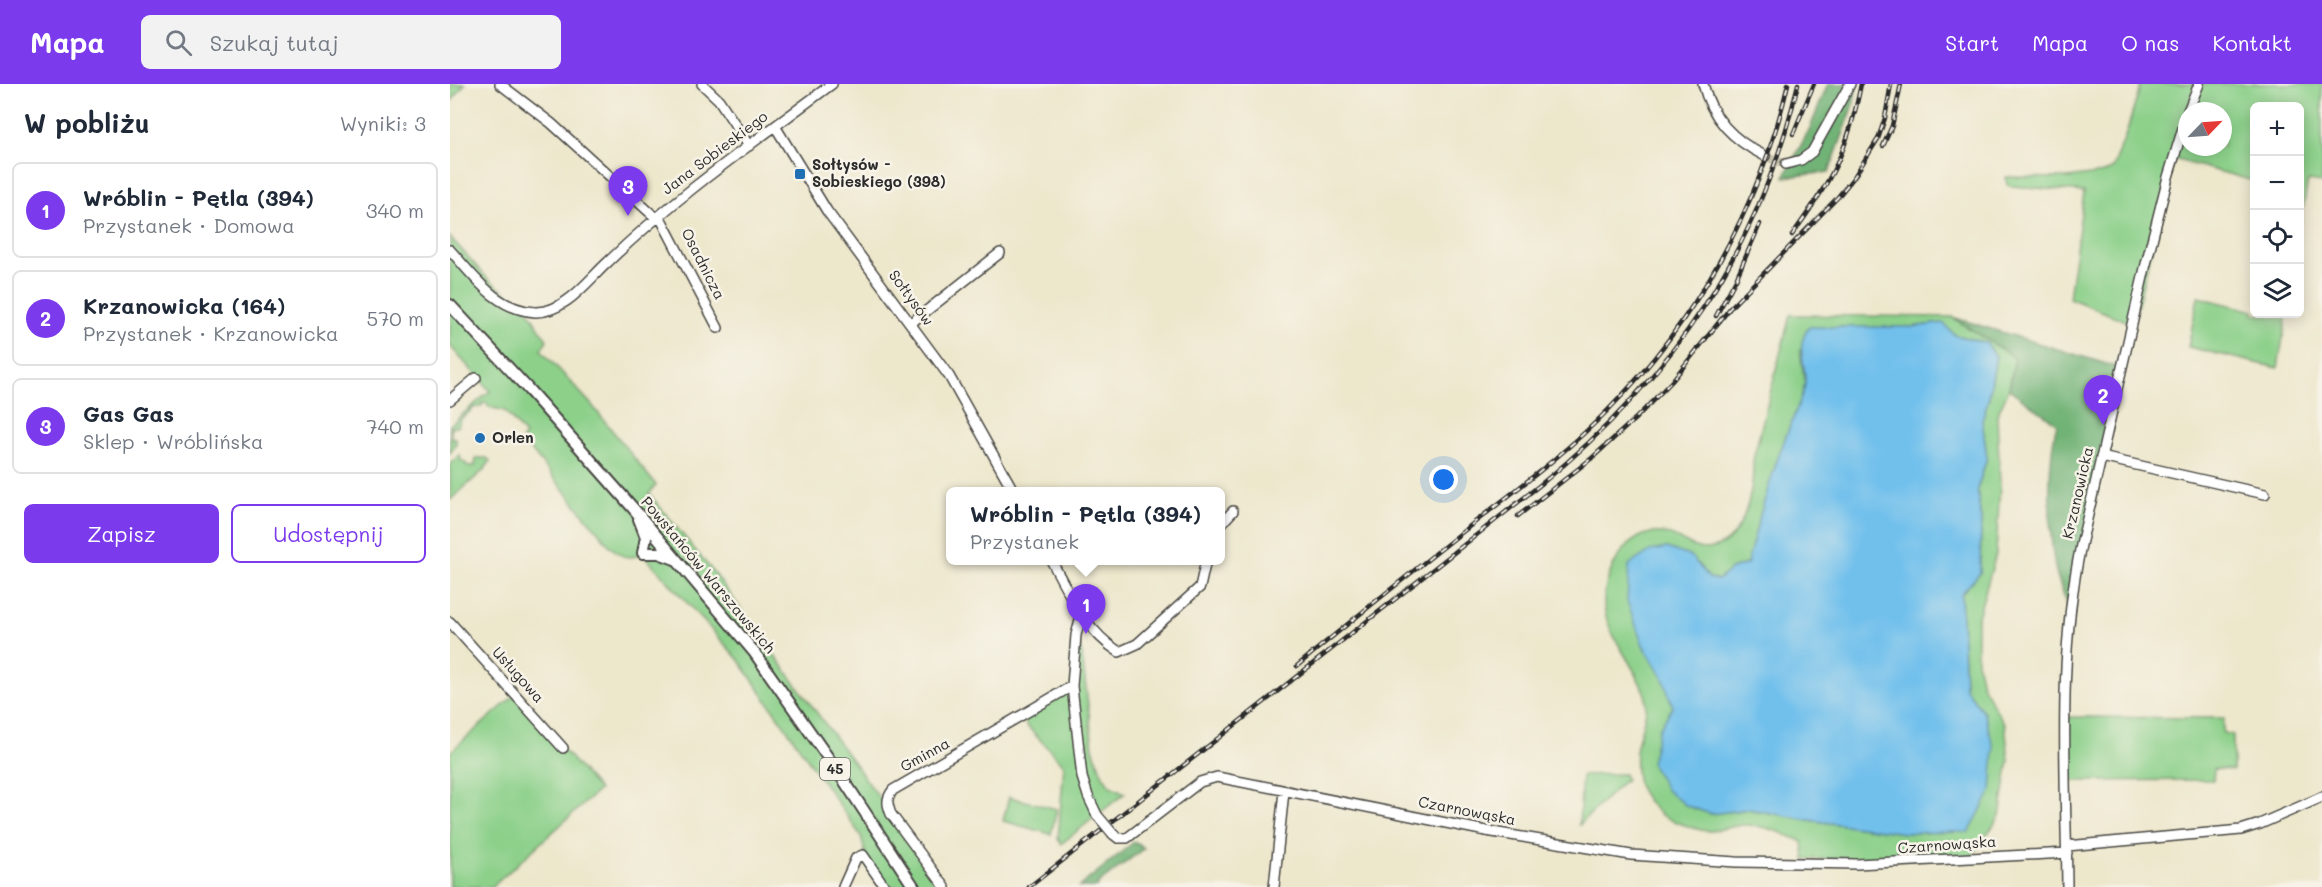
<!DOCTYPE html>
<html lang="pl">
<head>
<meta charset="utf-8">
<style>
	:root { --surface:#fff; --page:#f2f2f3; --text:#1f2937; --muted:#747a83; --line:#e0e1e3; --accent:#7c3aed }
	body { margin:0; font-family:Mali,sans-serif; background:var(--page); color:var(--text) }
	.controls { position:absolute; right:18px; top:18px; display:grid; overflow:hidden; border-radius:9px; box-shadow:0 3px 15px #0003 }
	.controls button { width:54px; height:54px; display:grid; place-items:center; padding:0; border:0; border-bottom:2px solid var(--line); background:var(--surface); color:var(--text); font:30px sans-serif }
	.compass { position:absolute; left:1728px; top:18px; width:54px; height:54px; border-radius:50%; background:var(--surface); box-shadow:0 3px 15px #0003; rotate:65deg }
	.you { position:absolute; left:994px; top:396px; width:21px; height:21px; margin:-15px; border:4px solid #fff; border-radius:50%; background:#1a73e8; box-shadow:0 0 0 9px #1a73e833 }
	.badge { display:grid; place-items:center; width:39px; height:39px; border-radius:50%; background:var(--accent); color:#fff; font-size:20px; font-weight:700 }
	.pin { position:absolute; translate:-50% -50px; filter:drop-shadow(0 2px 3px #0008) }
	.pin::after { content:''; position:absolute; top:32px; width:21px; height:18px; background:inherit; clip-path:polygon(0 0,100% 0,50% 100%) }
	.popup { position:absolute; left:496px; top:403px; width:279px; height:78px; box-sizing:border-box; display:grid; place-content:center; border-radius:9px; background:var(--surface); filter:drop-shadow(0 2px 4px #0005); font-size:20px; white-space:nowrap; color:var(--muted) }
	.popup b { font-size:22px; color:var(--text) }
	.popup::after { content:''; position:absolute; left:50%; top:100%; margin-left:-12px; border:12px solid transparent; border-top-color:var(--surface) }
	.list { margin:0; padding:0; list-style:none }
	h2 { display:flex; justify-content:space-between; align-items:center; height:78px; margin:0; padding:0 24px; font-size:26px }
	h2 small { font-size:20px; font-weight:400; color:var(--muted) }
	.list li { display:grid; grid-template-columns:39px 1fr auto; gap:18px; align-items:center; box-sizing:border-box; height:96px; margin:0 12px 12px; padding:0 12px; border:2px solid var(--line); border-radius:9px }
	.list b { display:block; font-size:22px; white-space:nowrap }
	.list p { margin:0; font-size:20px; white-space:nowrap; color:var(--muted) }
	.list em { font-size:20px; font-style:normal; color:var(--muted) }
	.actions { display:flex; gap:12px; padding:18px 24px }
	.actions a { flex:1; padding:14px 0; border:2px solid var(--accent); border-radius:9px; text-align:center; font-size:21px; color:var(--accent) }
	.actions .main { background:var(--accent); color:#fff }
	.icon { flex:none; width:33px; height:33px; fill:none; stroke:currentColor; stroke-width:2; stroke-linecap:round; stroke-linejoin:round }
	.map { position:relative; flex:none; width:1872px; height:803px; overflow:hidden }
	header { display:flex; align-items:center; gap:36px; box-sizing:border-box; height:84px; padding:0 30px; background:var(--accent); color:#fff }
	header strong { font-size:28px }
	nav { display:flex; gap:33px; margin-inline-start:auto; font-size:21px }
	.search { width:420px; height:54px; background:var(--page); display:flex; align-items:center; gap:15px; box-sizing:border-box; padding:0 21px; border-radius:9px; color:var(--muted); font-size:22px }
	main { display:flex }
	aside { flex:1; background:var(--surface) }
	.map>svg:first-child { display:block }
	.green { fill:#8cd08a; stroke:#5c7e5a; stroke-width:1.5; fill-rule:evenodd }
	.forest { fill:#71b276; stroke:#4e6e50; stroke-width:1.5 }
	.water { fill:#71c0ec; stroke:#4e768c; stroke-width:1.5 }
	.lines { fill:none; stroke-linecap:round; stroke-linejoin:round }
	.minor-tunnel { stroke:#c6c1ac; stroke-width:9; stroke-dasharray:9 4.5; stroke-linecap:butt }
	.minor-casing { stroke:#484743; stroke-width:12 }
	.major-casing { stroke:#484743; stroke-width:14 }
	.minor { stroke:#fff; stroke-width:9 }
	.major { stroke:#fff; stroke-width:10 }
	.rail-casing { stroke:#2b2b2b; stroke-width:4.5 }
	.rail { stroke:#f7f3e8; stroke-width:2; stroke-dasharray:7; stroke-linecap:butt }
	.minor-bridge-casing { stroke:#484743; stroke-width:12; stroke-linecap:butt }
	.minor-bridge { stroke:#fff; stroke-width:9 }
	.poi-dot { fill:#1f6fb2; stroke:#f7f3e8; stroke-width:2 }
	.labels { text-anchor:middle; stroke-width:5; stroke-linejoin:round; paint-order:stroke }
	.shield { fill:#f7f3e8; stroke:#686764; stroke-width:1.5 }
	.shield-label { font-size:14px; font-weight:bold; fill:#2b2b2b }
	.street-label { font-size:15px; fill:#2b2b2b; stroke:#f7f3e8 }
	.poi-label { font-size:15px; font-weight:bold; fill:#2b2b2b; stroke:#f7f3e8; text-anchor:start }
</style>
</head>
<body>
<header>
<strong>Mapa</strong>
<div class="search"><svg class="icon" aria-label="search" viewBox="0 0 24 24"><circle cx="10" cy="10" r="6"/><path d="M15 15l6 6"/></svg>Szukaj tutaj</div>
<nav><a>Start</a><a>Mapa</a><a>O nas</a><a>Kontakt</a></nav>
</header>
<main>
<aside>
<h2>W pobliżu<small>Wyniki: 3</small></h2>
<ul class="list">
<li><span class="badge">1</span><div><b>Wróblin - Pętla (394)</b><p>Przystanek · Domowa</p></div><em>340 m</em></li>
<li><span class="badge">2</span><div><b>Krzanowicka (164)</b><p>Przystanek · Krzanowicka</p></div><em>570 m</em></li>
<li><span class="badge">3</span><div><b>Gas Gas</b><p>Sklep · Wróblińska</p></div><em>740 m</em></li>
</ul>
<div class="actions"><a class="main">Zapisz</a><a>Udostępnij</a></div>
</aside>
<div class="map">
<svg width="1872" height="803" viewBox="0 0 1872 803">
	<rect width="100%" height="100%" fill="#f7f3e8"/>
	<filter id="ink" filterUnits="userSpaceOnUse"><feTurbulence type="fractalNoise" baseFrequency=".0167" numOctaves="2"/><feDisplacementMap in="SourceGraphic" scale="12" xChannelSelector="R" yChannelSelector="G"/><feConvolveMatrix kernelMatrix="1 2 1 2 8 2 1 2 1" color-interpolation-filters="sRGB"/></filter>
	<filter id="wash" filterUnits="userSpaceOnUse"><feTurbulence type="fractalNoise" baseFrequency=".008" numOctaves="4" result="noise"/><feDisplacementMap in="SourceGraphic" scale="24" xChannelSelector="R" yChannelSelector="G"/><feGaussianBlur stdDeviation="1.35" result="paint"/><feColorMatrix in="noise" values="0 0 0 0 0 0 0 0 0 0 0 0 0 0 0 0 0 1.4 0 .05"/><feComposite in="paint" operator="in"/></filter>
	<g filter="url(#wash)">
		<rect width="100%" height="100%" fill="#ede7cc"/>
		<!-- green -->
		<path class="green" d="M 0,0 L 15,0 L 0,19 Z
			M 1691,0 L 1872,0 L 1872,99 L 1858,97 L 1850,140 L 1850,22 L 1804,22 L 1804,97 L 1724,75 L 1683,240 L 1619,214 L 1634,108 L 1561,102 L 1557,101 L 1556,93 L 1618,94 L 1654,89 L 1663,84 L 1677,47 ZM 1737,27 L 1773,27 L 1773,63 L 1737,63 Z
			M 0,153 L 38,195 L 61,213 L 72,217 L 97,256 L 91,266 L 141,320 L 206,401 L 199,410 L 265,490 L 495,803 L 435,803 L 416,772 L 411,752 L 288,575 L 193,470 C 175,476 171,473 158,460 L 72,355 L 75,351 L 55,327 L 39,323 L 36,319 L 32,319 L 32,323 L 25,323 L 10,336 L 8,343 L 2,343 L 0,353 L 6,354 C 7,360 4,364 0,369 L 0,341 L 40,307 L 0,262 Z
			M 1748,213 L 1804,227 L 1804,230 L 1836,235 L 1828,284 L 1738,263 Z
			M 1340,231 L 1502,233 L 1565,274 L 1559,305 L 1547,331 L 1550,401 L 1546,470 L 1527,536 L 1527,578 L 1532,601 L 1555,641 L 1559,677 L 1550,732 L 1520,775 L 1355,775 L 1353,758 C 1336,750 1316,742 1297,741 C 1284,740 1269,748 1256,747 C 1248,746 1215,735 1210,730 C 1203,724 1194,713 1190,705 C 1186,697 1185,678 1186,669 C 1187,651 1198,635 1196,616 C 1196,610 1192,604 1190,599 C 1179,572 1154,548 1154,517 C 1155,487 1177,445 1212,449 C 1227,450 1240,465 1254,465 C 1294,465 1304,407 1303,376 ZM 1492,239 L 1505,251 L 1536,259 L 1546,272 L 1539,313 L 1532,336 L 1537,374 L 1527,405 L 1531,436 L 1530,489 L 1511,510 L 1515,604 L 1534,629 L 1519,747 L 1455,749 L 1365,737 L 1299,725 L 1261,730 L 1209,645 L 1223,623 L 1213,594 L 1193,561 L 1242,473 L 1259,494 L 1269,496 L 1281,485 L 1297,480 L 1336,352 L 1348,326 L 1355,300 L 1350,266 L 1461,243 Z
			M 10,371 L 11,377 L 14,378 L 18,382 L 25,382 L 26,374 L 37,374 L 40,377 L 35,385 L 0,416 L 0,380 Z
			M 626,551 L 632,570 L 643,664 L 652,690 L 660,702 L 675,709 L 611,760 L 608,755 L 614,681 L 577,642 L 571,632 L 622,602 Z
			M 65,611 L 149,706 L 42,803 L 0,803 L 0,668 Z
			M 1615,633 L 1774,634 L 1773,649 L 1783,651 L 1783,686 L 1764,685 L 1763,696 L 1616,697 Z
			M 1174,690 L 1176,695 L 1129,741 L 1132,691 Z
			M 559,713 L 607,725 L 601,750 L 553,737 Z"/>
		<!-- forest -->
		<path class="forest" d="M 1378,0 L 1407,0 L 1403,23 L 1379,88 L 1334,93 L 1360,44 Z
			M 1502,233 L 1673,285 L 1620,528 C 1615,513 1608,498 1605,483 C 1598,445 1597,378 1607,340 L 1559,305 L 1565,274 Z
			M 684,758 L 694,764 L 648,800 L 648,803 L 629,803 Z"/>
		<!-- water -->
		<path class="water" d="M 1493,239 L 1505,251 L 1536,259 L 1546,272 L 1539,313 L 1532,336 L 1537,374 L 1527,405 L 1531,436 L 1530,489 L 1511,510 L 1515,604 L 1534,629 L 1544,664 L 1541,707 L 1519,748 L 1455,749 L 1365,737 L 1299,725 L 1261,730 L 1237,722 L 1217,707 L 1201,679 L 1209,645 L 1223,623 L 1213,594 L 1193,561 L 1177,517 L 1179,481 L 1200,467 L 1217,464 L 1242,473 L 1259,494 L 1268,496 L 1281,485 L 1297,480 C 1308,437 1320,393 1336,352 C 1342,336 1349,321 1354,305 C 1360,282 1342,267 1359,243 L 1461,243 Z"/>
	</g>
	<g filter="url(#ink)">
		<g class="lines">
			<!-- minor-tunnel -->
			<path class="minor-tunnel" d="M 1315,72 L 1336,80"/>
			<defs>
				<path id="minor" d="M 50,0 L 101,39 L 206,134 L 212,137 L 268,244
					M 252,0 L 269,16 L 299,62
					M 1253,0 C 1262,35 1283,56 1315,72
					M 1738,27 L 1749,0
					M 325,42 L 377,127 L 499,292 L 564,408
					M 1336,80 L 1351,76 L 1362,68 L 1400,0
					M 0,166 C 24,192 46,226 85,228 C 115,229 138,196 158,178 C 227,111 306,57 382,0
					M 461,239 L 550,169
					M 0,316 L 26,294
					M 1651,373 L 1815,410
					M 771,440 L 783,427
					M 601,476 C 620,511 635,546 669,568 L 687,560 L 750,503 L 756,476
					M 631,533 L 626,551 L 622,602 L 632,693 L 638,712 L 647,731
					M 0,538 L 113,664
					M 663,750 L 668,754 L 677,754 L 750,698 L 767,693 L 1036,747 L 1181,771 L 1286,778 L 1407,780 L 1617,769
					M 1617,762 L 1791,746 L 1810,740 L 1872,713
					M 393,803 L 406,774 L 413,771 L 435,803
					M 495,803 L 441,730 C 437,720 436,715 443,706 L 622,602
					M 824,803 L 834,707
					M 1617,803 C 1616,689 1607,573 1631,461 L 1695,184 L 1718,93 L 1737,31"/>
				<path id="major" d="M 0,221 L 79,306 L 183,424 L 304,568 L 395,698 L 464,803
					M 189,435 L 196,453 L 193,469 L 209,469 L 225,475"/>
			</defs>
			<!-- minor casing -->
			<use href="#minor" class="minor-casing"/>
			<!-- major casing -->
			<use href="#major" class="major-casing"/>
			<!-- minor -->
			<use href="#minor" class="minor"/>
			<!-- major -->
			<use href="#major" class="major"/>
			<defs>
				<path id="rail" d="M 1343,50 L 1364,0
					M 1433,62 L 1442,42 L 1451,0
					M 1342,151 C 1382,96 1398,67 1411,0
					M 1266,232 L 1286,195 L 1310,140
					M 1068,432 L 1142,374 L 1186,334 L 1222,297 L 1281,223 L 1387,114 L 1404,93 L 1428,55 L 1435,34 L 1441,0
					M 847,582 C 904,534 962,488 1020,442 C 1067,405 1116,369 1158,326 C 1246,237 1310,122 1338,0
					M 579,803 L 1090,401 C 1221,295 1310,165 1348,0"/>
			</defs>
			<!-- rail casing -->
			<use href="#rail" class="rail-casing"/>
			<!-- rail -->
			<use href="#rail" class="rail"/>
			<defs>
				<path id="minor-bridge" d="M 647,731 L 663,750"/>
			</defs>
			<!-- minor-bridge casing -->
			<use href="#minor-bridge" class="minor-bridge-casing"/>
			<!-- minor-bridge -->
			<use href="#minor-bridge" class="minor-bridge"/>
		</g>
	</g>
	<!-- markers -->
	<g class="poi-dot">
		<rect x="344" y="84" width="12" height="12" rx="3"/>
		<circle cx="30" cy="354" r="6"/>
	</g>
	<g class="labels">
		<!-- shield labels -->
		<rect class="shield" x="370" y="674" width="30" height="22" rx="4.5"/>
		<g class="shield-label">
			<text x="385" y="690">45</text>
		</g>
		<!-- street labels -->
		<g class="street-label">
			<text transform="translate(265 69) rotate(-37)" y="5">Jana Sobieskiego</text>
			<text transform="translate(253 180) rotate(63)" y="5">Osadnicza</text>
			<text transform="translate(461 214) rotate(54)" y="5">Sołtysów</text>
			<text transform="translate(1628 409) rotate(-77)" y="5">Krzanowicka</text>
			<text transform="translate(258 491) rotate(50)" y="5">Powstańców Warszawskich</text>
			<text transform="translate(68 591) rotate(48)" y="5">Usługowa</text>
			<text transform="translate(475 671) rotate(-29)" y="5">Gminna</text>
			<text transform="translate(1017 727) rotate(11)" y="5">Czarnowąska</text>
			<text transform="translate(1497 761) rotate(-4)" y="5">Czarnowąska</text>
		</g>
		<!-- poi labels -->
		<g class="poi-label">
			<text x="362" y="86">Sołtysów -<tspan x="362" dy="17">Sobieskiego (398)</tspan></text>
			<text x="42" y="359">Orlen</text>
		</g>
	</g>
</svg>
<div class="controls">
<button>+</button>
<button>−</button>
<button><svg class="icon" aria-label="locate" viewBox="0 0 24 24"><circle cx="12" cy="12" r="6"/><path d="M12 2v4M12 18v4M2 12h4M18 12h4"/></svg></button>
<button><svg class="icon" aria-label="layers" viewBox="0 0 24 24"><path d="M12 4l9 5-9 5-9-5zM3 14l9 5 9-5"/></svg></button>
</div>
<svg class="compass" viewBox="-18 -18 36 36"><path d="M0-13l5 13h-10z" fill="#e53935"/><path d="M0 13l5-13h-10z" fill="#747a83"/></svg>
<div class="you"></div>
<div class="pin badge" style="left:636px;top:550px">1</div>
<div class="popup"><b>Wróblin - Pętla (394)</b>Przystanek</div>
<div class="pin badge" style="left:1653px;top:341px">2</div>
<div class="pin badge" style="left:178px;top:132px">3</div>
</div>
</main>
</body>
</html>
